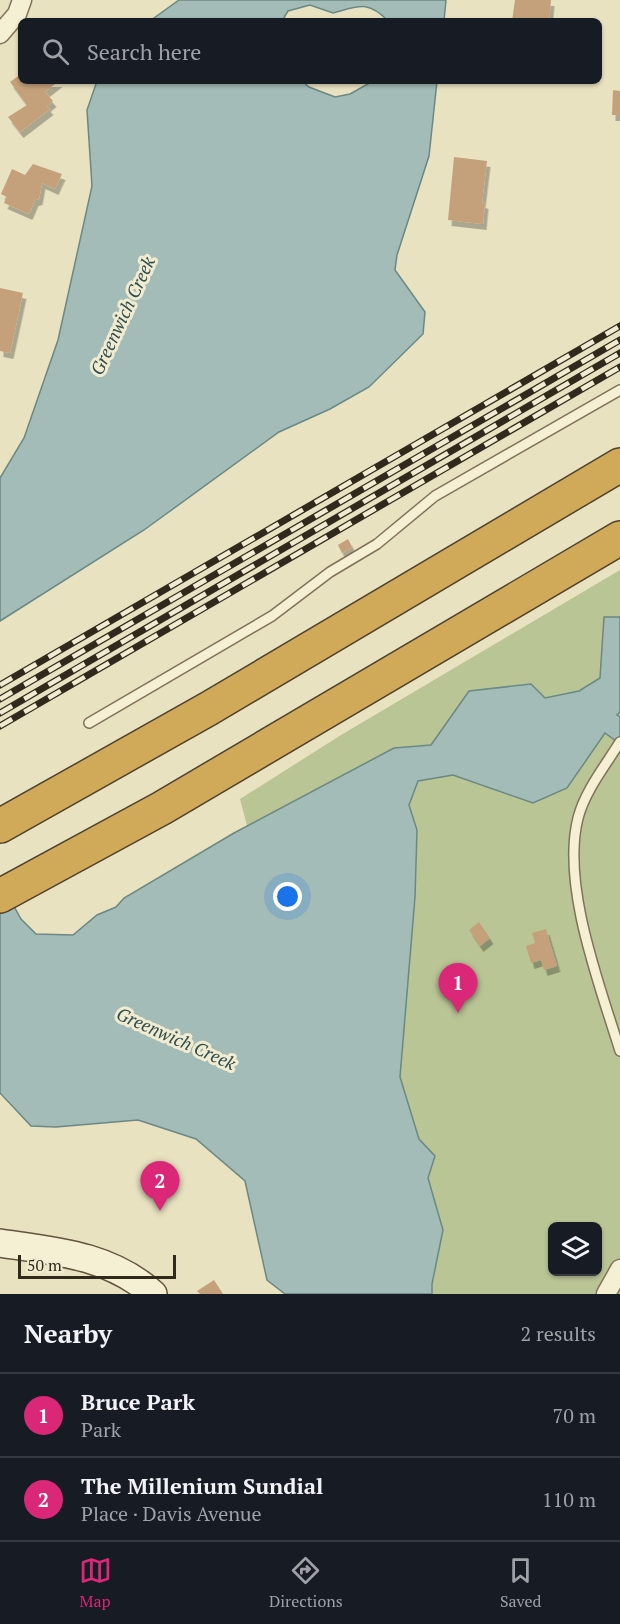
<!DOCTYPE html>
<html lang="en">
<head>
<meta charset="utf-8">
<style>
	:root { --surface:#171b24; --page:#20242c; --text:#f1f3f6; --muted:#9ea1a6; --line:#363941; --accent:#db2777 }
	body { margin:0; font-family:"PT Serif",serif; background:var(--page); color:var(--text) }
	.controls { position:absolute; right:18px; bottom:18px; display:grid; overflow:hidden; border-radius:9px; box-shadow:0 2px 4px #0004 }
	.controls button { width:54px; height:54px; display:grid; place-items:center; padding:0; border:0; border-bottom:2px solid var(--line); background:var(--surface); color:var(--text); font:30px sans-serif }
	.scale { position:absolute; left:18px; bottom:15px; width:158px; box-sizing:border-box; padding-left:6px; border:3px solid #32291d; border-top:0; font-size:16px; line-height:21px; white-space:nowrap; color:#32291d; -webkit-text-stroke:4px #f1ebd0; paint-order:stroke }
	.you { position:absolute; left:288px; top:897px; width:21px; height:21px; margin:-15px; border:4px solid #fff; border-radius:50%; background:#1a73e8; box-shadow:0 0 0 9px #1a73e833 }
	.badge { display:grid; place-items:center; width:39px; height:39px; border-radius:50%; background:var(--accent); color:#fff; font-size:20px; font-weight:700 }
	.pin { position:absolute; translate:-50% -50px; filter:drop-shadow(0 2px 3px #0008) }
	.pin::after { content:''; position:absolute; top:32px; width:21px; height:18px; background:inherit; clip-path:polygon(0 0,100% 0,50% 100%) }
	.list { margin:0; padding:0; list-style:none }
	h2 { display:flex; justify-content:space-between; align-items:center; height:78px; margin:0; padding:0 24px; font-size:26px }
	h2 small { font-size:20px; font-weight:400; color:var(--muted) }
	.list li { display:grid; grid-template-columns:39px 1fr auto; gap:18px; align-items:center; box-sizing:border-box; height:84px; padding:0 24px; border-top:2px solid var(--line) }
	.list b { display:block; font-size:22px; white-space:nowrap }
	.list p { margin:0; font-size:20px; white-space:nowrap; color:var(--muted) }
	.list em { font-size:20px; font-style:normal; color:var(--muted) }
	.icon { flex:none; width:33px; height:33px; fill:none; stroke:currentColor; stroke-width:2; stroke-linecap:round; stroke-linejoin:round }
	.map { position:relative; flex:none; width:620px; height:1294px; overflow:hidden }
	.search { position:absolute; background:var(--surface); box-shadow:0 2px 4px #0004; left:18px; right:18px; top:18px; height:66px; display:flex; align-items:center; gap:15px; box-sizing:border-box; padding:0 21px; border-radius:9px; color:var(--muted); font-size:22px }
	.sheet { height:246px; background:var(--surface) }
	nav { display:flex; justify-content:space-around; align-items:center; box-sizing:border-box; height:84px; border-top:2px solid var(--line); background:var(--surface); font-size:16px; color:var(--muted) }
	nav a { display:grid; justify-items:center; gap:3px }
	nav .on { color:var(--accent) }
	.map>svg:first-child { display:block }
	.green { fill:#bac596; fill-rule:evenodd }
	.water { fill:#a3bcb7; stroke:#6b8884; stroke-width:1.5 }
	.building { fill:#c4a17a; filter:url(#shadow) }
	.lines { fill:none; stroke-linecap:round; stroke-linejoin:round }
	.service-casing { stroke:#80735a; stroke-width:12 }
	.minor-casing { stroke:#80735a; stroke-width:21 }
	.secondary-casing { stroke:#62543e; stroke-width:30 }
	.motorway-casing { stroke:#4e412e; stroke-width:36 }
	.service { stroke:#f5efd3; stroke-width:9 }
	.minor { stroke:#f5efd3; stroke-width:18 }
	.secondary { stroke:#f5efd3; stroke-width:27 }
	.motorway { stroke:#d1aa59; stroke-width:33 }
	.rail-casing { stroke:#32291d; stroke-width:7 }
	.rail { stroke:#f1ebd0; stroke-width:4.5; stroke-dasharray:14; stroke-linecap:butt }
	.labels { text-anchor:middle; stroke-width:6; stroke-linejoin:round; paint-order:stroke }
	.water-label { font-size:18px; font-style:italic; fill:#2e4e50; stroke:#f1ebd0 }
</style>
</head>
<body>
<div class="map">
<svg width="620" height="1294" viewBox="0 0 620 1294">
	<defs>
		<filter id="shadow"><feDropShadow dx="3.5" dy="6" stdDeviation="0" flood-color="#0004"/></filter>
	</defs>
	<rect width="100%" height="100%" fill="#e9e2c1"/>
	<!-- green -->
	<path class="green" d="M 620,570 L 620,1294 L 370,1294 L 240,799 L 341,735 ZM 552,1226 L 598,1226 L 598,1272 L 552,1272 Z"/>
	<!-- water -->
	<path class="water" d="M 179,0 L 446,0 L 444,21 L 388,21 C 368,0 359,6 333,13 L 310,5 L 288,11 L 282,21 L 150,21 Z
		M 97,81 L 302,81 L 309,87 L 335,97 L 350,94 L 373,81 L 437,81 L 429,156 L 397,255 L 395,270 L 425,312 L 423,334 L 369,387 L 330,409 L 279,432 L 144,530 L 0,621 L 0,478 L 24,438 L 58,340 L 92,186 L 87,110 Z
		M 604,617 L 620,617 L 620,712 L 617,715 L 620,717 L 620,744 L 605,733 L 567,788 L 533,803 L 453,775 L 418,781 L 409,805 L 417,830 L 415,897 L 400,1077 L 419,1139 L 435,1156 L 428,1178 L 443,1230 L 432,1284 L 432,1294 L 285,1294 L 267,1280 L 245,1181 L 196,1139 L 138,1120 L 56,1127 L 31,1126 L 0,1093 L 0,881 L 21,919 L 36,934 L 73,935 L 97,915 L 116,907 L 124,898 L 234,833 L 394,748 L 431,745 L 469,691 L 531,684 L 545,698 L 579,691 L 600,678 Z"/>
	<!-- building -->
	<path class="building" d="M 515,0 L 551,0 L 549,21 L 512,21 Z
		M 21,74 L 21,81 L 59,81 L 45,92 L 53,101 L 47,106 L 50,109 L 20,132 L 8,117 L 27,105 L 10,82 Z
		M 613,90 L 620,91 L 620,115 L 612,115 Z
		M 454,157 L 487,161 L 482,202 L 485,203 L 483,224 L 448,220 Z
		M 33,164 L 62,174 L 55,189 L 42,183 L 39,199 L 35,200 L 29,214 L 4,203 L 7,197 L 1,194 L 12,169 L 25,175 Z
		M 0,288 L 23,293 L 10,353 L 0,351 Z
		M 348,539 L 352,547 L 342,553 L 338,545 Z
		M 479,922 L 490,938 L 480,946 L 469,930 Z
		M 546,929 L 557,966 L 544,970 L 541,960 L 531,963 L 526,946 L 535,943 L 532,933 Z
		M 214,1280 L 223,1294 L 200,1294 L 197,1291 Z"/>
	<g class="lines">
		<defs>
			<path id="service" d="M 89,723 L 272,616 L 330,572 L 377,544 L 435,496 L 620,390
				M 620,742 C 605,766 585,791 578,818 C 561,885 600,986 620,1051"/>
			<path id="minor" d="M 0,34 L 17,14 L 22,0
				M 606,1294 L 620,1269"/>
			<path id="secondary" d="M 0,1243 C 55,1251 110,1255 153,1294"/>
			<path id="motorway" d="M 0,826 L 208,709 L 620,465
				M 0,896 L 162,808 L 620,538"/>
		</defs>
		<!-- service casing -->
		<use href="#service" class="service-casing"/>
		<!-- minor casing -->
		<use href="#minor" class="minor-casing"/>
		<!-- secondary casing -->
		<use href="#secondary" class="secondary-casing"/>
		<!-- motorway casing -->
		<use href="#motorway" class="motorway-casing"/>
		<!-- service -->
		<use href="#service" class="service"/>
		<!-- minor -->
		<use href="#minor" class="minor"/>
		<!-- secondary -->
		<use href="#secondary" class="secondary"/>
		<!-- motorway -->
		<use href="#motorway" class="motorway"/>
		<defs>
			<path id="rail" d="M 0,685 L 620,326
				M 0,699 L 620,340
				M 0,713 L 620,353
				M 0,726 L 620,367"/>
		</defs>
		<!-- rail casing -->
		<use href="#rail" class="rail-casing"/>
		<!-- rail -->
		<use href="#rail" class="rail"/>
	</g>
	<g class="labels">
		<!-- water labels -->
		<g class="water-label">
			<text transform="translate(123 316) rotate(-65)" y="6">Greenwich Creek</text>
			<text transform="translate(176 1039) rotate(24)" y="6">Greenwich Creek</text>
		</g>
	</g>
</svg>
<div class="controls">
<button><svg class="icon" aria-label="layers" viewBox="0 0 24 24"><path d="M12 4l9 5-9 5-9-5zM3 14l9 5 9-5"/></svg></button>
</div>
<div class="scale">50 m</div>
<div class="you"></div>
<div class="pin badge" style="left:458px;top:1013px">1</div>
<div class="pin badge" style="left:160px;top:1211px">2</div>
<div class="search"><svg class="icon" aria-label="search" viewBox="0 0 24 24"><circle cx="10" cy="10" r="6"/><path d="M15 15l6 6"/></svg>Search here</div>
</div>
<section class="sheet">
<h2>Nearby<small>2 results</small></h2>
<ul class="list">
<li><span class="badge">1</span><div><b>Bruce Park</b><p>Park</p></div><em>70 m</em></li>
<li><span class="badge">2</span><div><b>The Millenium Sundial</b><p>Place · Davis Avenue</p></div><em>110 m</em></li>
</ul>
</section>
<nav>
<a class="on"><svg class="icon" aria-label="map" viewBox="0 0 24 24"><path d="M3 6l6-2 6 2 6-2v14l-6 2-6-2-6 2zM9 4v14M15 6v14"/></svg>Map</a>
<a><svg class="icon" aria-label="directions" viewBox="0 0 24 24"><path d="M12 3l9 9-9 9-9-9zM9 14v-3h6M13 9l2 2-2 2"/></svg>Directions</a>
<a><svg class="icon" aria-label="saved" viewBox="0 0 24 24"><path d="M7 4h10v16l-5-4-5 4z"/></svg>Saved</a>
</nav>
</body>
</html>
